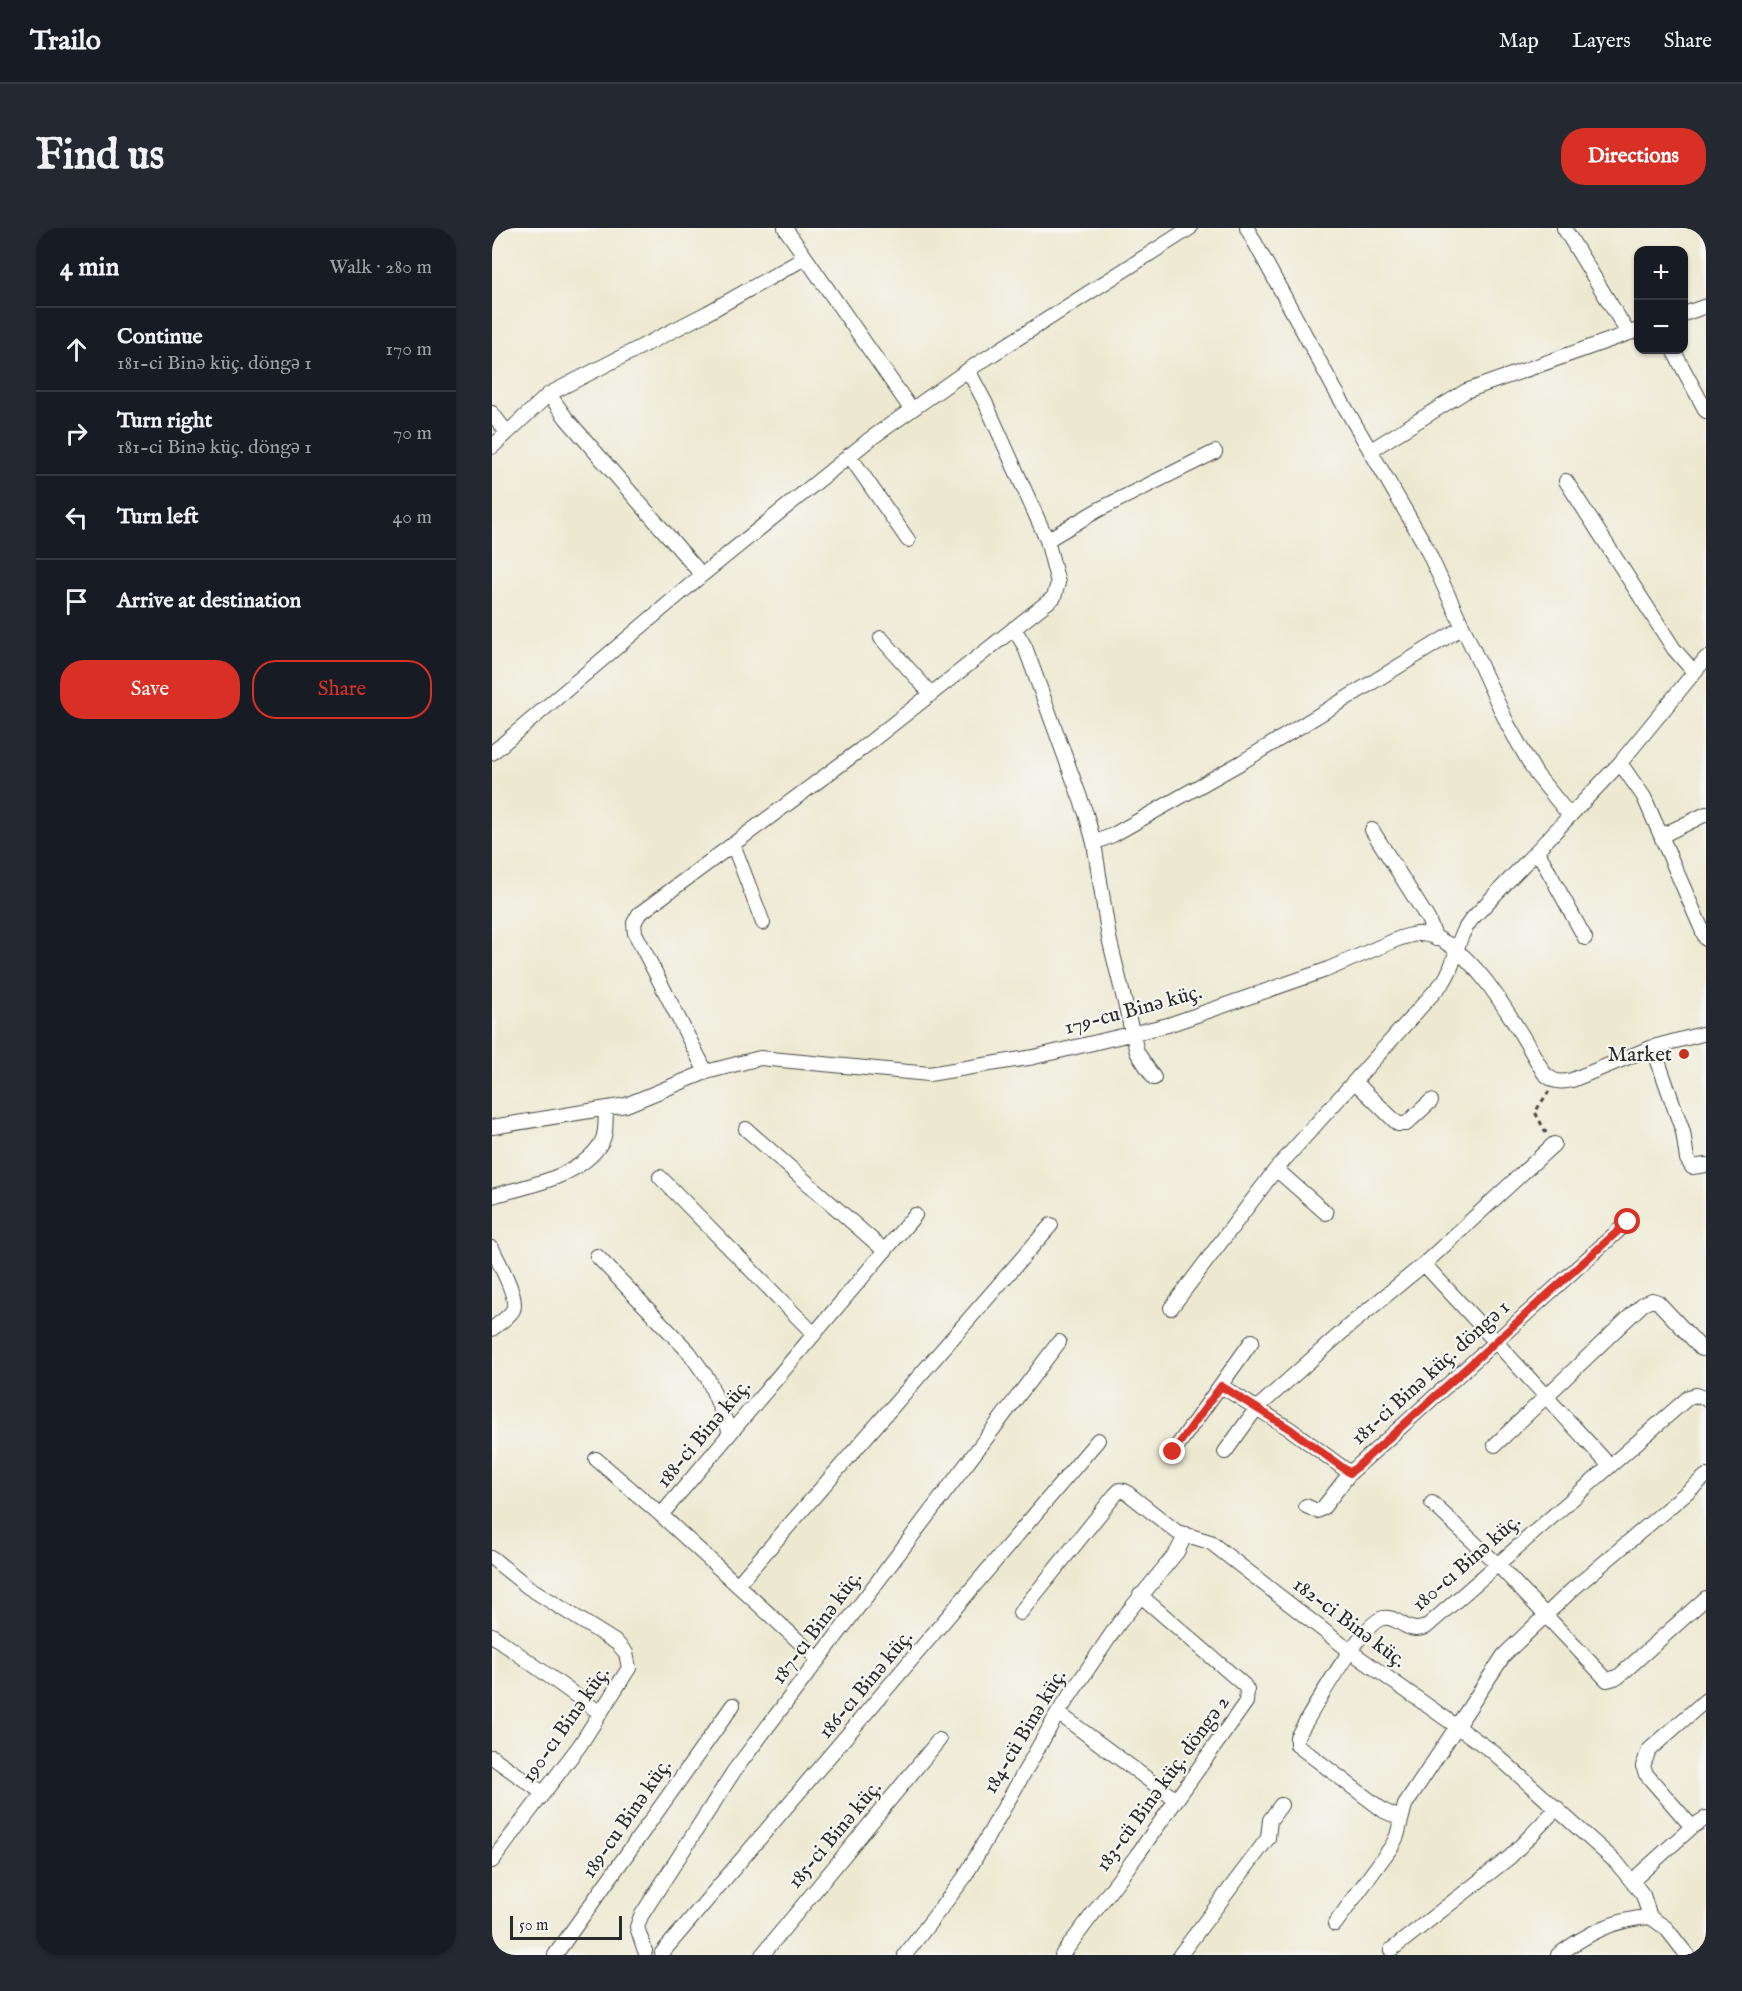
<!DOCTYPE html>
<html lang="en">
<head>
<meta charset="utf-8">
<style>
	:root { --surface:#171b24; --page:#242831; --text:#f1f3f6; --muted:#9ea1a6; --line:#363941; --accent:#d93025 }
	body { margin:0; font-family:"IM FELL English",serif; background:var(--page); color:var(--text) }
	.controls { position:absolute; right:18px; top:18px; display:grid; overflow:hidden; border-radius:12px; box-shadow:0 2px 4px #0004 }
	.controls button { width:54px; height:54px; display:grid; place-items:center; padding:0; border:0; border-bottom:2px solid var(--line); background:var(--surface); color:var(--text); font:30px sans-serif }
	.scale { position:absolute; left:18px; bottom:15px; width:112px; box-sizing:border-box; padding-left:6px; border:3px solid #2b2b2b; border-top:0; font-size:16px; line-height:21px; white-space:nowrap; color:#2b2b2b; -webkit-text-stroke:4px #f6f6f2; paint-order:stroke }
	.stop { position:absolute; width:18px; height:18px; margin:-14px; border:4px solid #d93025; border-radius:50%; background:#fff }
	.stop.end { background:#d93025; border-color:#fff; box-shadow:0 2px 6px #0008 }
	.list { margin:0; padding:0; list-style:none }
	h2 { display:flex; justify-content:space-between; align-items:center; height:78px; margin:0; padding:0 24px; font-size:26px }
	h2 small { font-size:20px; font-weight:400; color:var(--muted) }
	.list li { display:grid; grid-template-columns:39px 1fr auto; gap:18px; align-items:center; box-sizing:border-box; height:84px; padding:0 24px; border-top:2px solid var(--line) }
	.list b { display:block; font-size:22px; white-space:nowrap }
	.list p { margin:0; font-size:20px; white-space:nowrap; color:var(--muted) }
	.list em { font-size:20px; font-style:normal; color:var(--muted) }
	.actions { display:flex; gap:12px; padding:18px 24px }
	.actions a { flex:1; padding:14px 0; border:2px solid var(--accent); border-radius:24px; text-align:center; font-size:21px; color:var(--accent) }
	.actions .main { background:var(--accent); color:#fff }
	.icon { flex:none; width:33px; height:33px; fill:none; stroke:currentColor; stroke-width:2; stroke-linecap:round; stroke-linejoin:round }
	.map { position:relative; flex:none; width:1214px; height:1727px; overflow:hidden; border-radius:24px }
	header { display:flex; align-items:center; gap:36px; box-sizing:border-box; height:84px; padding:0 30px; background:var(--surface); border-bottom:2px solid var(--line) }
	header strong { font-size:28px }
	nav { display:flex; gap:33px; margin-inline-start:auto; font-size:21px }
	.intro { display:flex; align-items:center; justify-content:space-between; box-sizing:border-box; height:144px; padding:0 36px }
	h1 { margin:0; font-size:42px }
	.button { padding:15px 27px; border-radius:24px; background:var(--accent); color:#fff; font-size:21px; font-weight:700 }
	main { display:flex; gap:36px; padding:0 36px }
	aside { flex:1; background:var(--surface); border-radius:24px; box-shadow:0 2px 4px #0004 }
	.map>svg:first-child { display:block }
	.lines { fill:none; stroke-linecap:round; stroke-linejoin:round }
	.street-casing { stroke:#484844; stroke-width:16 }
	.path { stroke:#484844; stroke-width:3; stroke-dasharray:4.5 4.5; stroke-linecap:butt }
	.street { stroke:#fff; stroke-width:14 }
	.route { stroke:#d93025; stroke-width:8 }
	.poi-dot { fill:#c8321e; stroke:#f6f6f2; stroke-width:2 }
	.labels { text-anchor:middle; stroke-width:4.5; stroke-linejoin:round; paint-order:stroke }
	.street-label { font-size:21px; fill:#2b2b2b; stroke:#f6f6f2 }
	.poi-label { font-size:21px; fill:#2b2b2b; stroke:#f6f6f2; text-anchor:end }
</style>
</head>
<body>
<header>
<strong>Trailo</strong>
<nav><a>Map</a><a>Layers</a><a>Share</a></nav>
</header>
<div class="intro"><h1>Find us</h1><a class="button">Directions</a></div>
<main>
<aside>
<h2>4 min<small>Walk · 280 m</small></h2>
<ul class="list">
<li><svg class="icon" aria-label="ahead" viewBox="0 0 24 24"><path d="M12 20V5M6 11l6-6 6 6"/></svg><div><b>Continue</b><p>181-ci Binə küç. döngə 1</p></div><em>170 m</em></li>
<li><svg class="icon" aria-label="right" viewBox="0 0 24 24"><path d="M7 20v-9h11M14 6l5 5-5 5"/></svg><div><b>Turn right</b><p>181-ci Binə küç. döngə 1</p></div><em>70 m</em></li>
<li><svg class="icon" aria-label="left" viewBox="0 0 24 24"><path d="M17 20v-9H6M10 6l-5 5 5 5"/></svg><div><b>Turn left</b></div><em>40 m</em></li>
<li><svg class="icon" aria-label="arrive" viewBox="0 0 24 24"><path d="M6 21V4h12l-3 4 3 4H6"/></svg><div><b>Arrive at destination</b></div></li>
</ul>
<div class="actions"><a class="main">Save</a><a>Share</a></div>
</aside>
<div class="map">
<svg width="1214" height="1727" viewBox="0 0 1214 1727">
	<rect width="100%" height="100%" fill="#f6f6f2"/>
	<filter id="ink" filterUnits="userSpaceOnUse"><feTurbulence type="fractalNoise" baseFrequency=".0167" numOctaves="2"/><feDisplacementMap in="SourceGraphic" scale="12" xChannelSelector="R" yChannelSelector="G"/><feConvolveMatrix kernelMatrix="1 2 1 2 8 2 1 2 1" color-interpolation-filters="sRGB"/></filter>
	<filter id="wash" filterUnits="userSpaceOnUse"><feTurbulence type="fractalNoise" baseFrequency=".008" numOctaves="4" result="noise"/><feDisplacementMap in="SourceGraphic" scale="24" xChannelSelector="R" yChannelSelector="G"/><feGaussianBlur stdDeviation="1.35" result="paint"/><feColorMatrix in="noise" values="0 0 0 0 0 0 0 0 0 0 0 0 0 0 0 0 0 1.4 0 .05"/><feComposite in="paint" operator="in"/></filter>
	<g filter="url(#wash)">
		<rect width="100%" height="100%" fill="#ede9d1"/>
	</g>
	<g filter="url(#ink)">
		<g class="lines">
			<defs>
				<path id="street" d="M 293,0 L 419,181
					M 755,0 L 843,162 L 932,315 L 1016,497 L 1044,546 L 1078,588
					M 1072,0 L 1136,105
					M 1192,86 L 1214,78
					M 1181,122 L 1214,183
					M 57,166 L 74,190 L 210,347
					M 0,185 L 15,205
					M 0,219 L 57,166 L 215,85 L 313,30
					M 879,222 L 974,163 L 1146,102
					M 357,227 L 416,312
					M 1074,253 L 1182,421 L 1202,444
					M 555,312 L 606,282 L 723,224
					M 522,400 L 533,419 L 594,586 L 602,615 L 617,710 L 645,824 L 662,850
					M 389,410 L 439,466
					M 0,525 L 210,347 L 378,211 L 476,142 L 698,0
					M 1128,535 L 1152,569 L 1214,711
					M 880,602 L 936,691 L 944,711
					M 1169,608 L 1214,586
					M 602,615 L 621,607 L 750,534 L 971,399
					M 241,616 L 271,695
					M 1046,624 L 1093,710
					M 1161,819 L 1191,904 L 1195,931 L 1200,939 L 1214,937
					M 214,844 L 143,705 L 142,695 L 147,686 L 368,522 L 562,369 L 566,355 L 555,312 L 494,176 L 476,142
					M 863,854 L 906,896 L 914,896 L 939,873
					M 0,899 L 134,877 L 214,844 L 268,830 L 437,846 L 542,829 L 676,797 L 834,742 L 906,711 C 912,709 918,707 924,706 C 976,702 1029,807 1052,845 C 1061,854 1068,855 1080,852 L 1161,819 L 1214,805
					M 254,901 L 393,1023
					M 784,941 L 834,985
					M 168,949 L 322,1106
					M 0,968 C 35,958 89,949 109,915 C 115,906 113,893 114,882
					M 0,1020 C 6,1033 27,1070 21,1082 C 16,1090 7,1095 0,1101
					M 105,1028 L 197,1124 L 216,1151 L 238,1204
					M 932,1036 L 1117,1237
					M 679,1080 L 784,941 L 952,753 C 966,732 962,714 979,692 L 1128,535 L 1214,430
					M 729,1158 L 798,1201 L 858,1245 L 1136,994
					M 1003,1217 L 1151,1076 L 1160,1072 L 1166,1074 L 1210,1121
					M 681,1224 L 760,1113
					M 733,1224 L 764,1181 L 858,1097 L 932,1036 L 1062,916
					M 104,1231 L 169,1287
					M 940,1275 L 1005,1336 L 1115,1452 L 1126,1449 L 1214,1370
					M 814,1278 L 825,1283 L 831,1280 L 858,1245
					M 0,1330 L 36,1359 L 125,1415 L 134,1425 L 137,1440 L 88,1517 L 0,1633
					M 245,1357 L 559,997
					M 528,1385 L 623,1267 L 628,1262 L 633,1263 L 685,1304 L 718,1314 L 858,1423 L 1001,1524 L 1124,1634 L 1151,1667 L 1158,1689
					M 0,1407 L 108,1485
					M 326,1431 L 169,1287 L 423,987
					M 566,1485 L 684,1572
					M 0,1529 L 51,1565
					M 908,1590 L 892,1583 L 805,1517 L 805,1509 C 818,1487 870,1394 891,1390 C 907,1387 913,1407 934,1399 L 1197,1169 L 1204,1167 L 1214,1171
					M 1200,1599 L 1214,1590
					M 1140,1653 L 1200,1599 L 1154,1546 L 1151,1538 L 1157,1522 L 1214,1472
					M 843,1696 L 900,1618 L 905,1608 L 913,1577 L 1012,1427 L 1081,1361 L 1214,1248
					M 899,1722 L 1018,1629 L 1065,1580
					M 153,1723 L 145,1699 L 149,1688 L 242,1543 L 567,1114
					M 170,1725 L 606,1212
					M 63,1727 L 241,1477
					M 270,1727 L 447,1512
					M 413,1727 L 472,1650 L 566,1485 L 627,1395 L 685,1324 L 694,1306
					M 570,1727 L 645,1627 L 754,1474 L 755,1462 L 752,1457 L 648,1367
					M 688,1727 L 776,1610 L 778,1592 L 789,1577
					M 1066,1727 C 1095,1706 1122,1691 1158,1689 L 1174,1700 L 1195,1727"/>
			</defs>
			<!-- street casing -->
			<use href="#street" class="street-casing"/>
			<!-- path -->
			<path class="path" d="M 1054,905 L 1043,884 L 1057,863"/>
			<!-- street -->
			<use href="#street" class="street"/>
		</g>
	</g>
	<g class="lines" filter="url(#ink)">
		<!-- route -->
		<path class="route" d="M 681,1224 L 729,1158 L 798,1201 L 858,1245 L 1136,994"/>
	</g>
	<!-- markers -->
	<circle class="poi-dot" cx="1192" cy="826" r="6"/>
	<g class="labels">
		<!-- street labels -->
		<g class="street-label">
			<text transform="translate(641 781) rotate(-15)" y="7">179-cu Binə küç.</text>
			<text transform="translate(938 1144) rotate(-42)" y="7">181-ci Binə küç. döngə 1</text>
			<text transform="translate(211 1205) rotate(-50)" y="7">188-ci Binə küç.</text>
			<text transform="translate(974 1334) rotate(-41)" y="7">180-cı Binə küç.</text>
			<text transform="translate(858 1394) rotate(37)" y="7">182-ci Binə küç.</text>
			<text transform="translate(324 1399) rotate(-53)" y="7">187-cı Binə küç.</text>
			<text transform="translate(373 1456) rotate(-50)" y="7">186-cı Binə küç.</text>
			<text transform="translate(73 1496) rotate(-55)" y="7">190-cı Binə küç.</text>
			<text transform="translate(532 1503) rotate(-59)" y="7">184-cü Binə küç.</text>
			<text transform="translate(670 1555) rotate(-54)" y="7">183-cü Binə küç. döngə 2</text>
			<text transform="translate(134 1590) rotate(-55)" y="7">189-cu Binə küç.</text>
			<text transform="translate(342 1606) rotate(-50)" y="7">185-ci Binə küç.</text>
		</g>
		<!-- poi labels -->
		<g class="poi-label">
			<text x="1180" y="833">Market</text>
		</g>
	</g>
</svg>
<div class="controls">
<button>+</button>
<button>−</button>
</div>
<div class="scale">50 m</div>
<div class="stop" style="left:1136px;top:994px"></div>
<div class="stop end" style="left:681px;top:1224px"></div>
</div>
</main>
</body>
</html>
